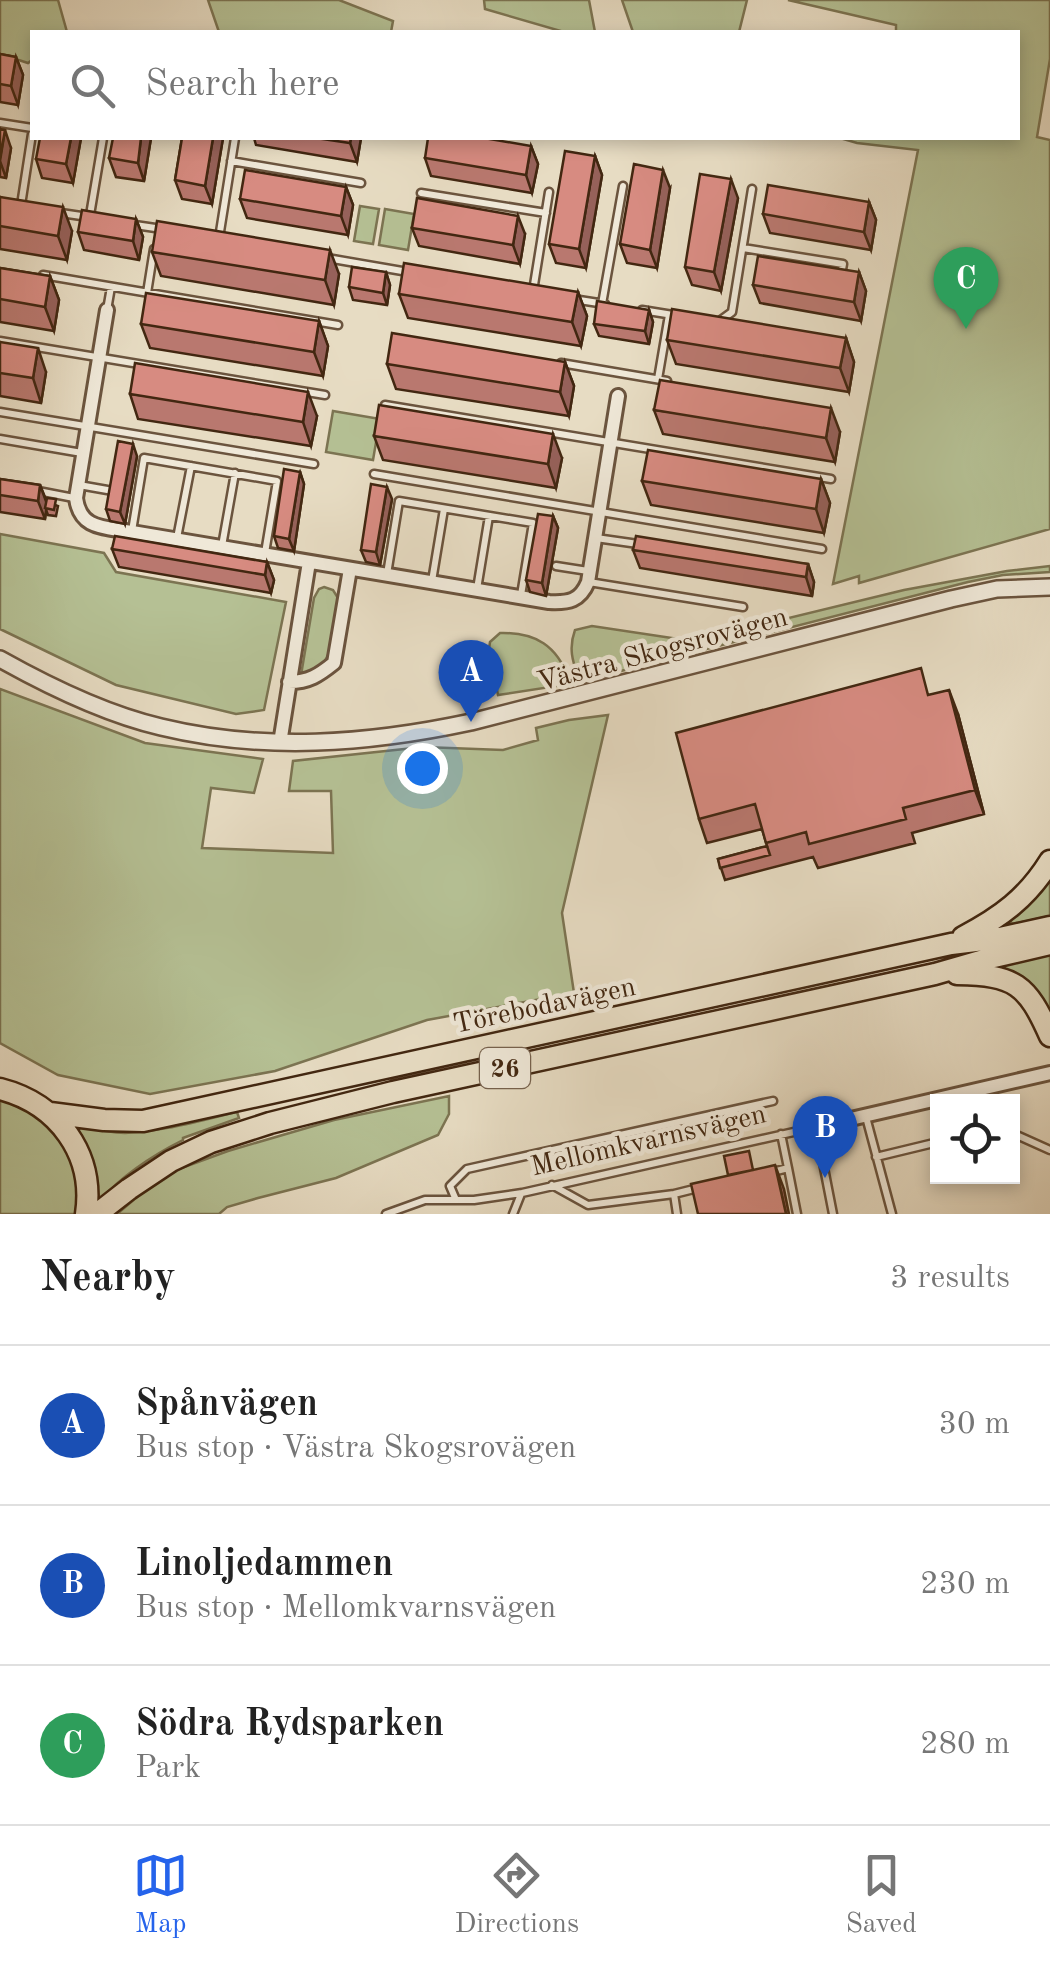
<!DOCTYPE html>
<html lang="en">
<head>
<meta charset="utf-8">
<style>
	:root { --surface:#fff; --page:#f6f6f6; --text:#222; --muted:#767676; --line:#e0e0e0; --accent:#2563eb }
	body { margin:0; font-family:"Old Standard TT",serif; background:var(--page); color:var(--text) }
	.controls { position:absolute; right:30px; bottom:30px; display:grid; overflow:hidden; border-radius:0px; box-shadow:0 5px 15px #0003 }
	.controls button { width:90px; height:90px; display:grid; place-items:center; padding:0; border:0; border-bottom:2px solid var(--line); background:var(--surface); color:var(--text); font:50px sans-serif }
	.you { position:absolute; left:422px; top:768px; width:35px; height:35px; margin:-25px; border:8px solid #fff; border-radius:50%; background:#1a73e8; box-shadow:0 0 0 15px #1a73e833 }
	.badge { display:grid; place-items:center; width:65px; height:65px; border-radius:50%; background:var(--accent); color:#fff; font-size:32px; font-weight:700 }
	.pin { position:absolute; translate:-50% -82px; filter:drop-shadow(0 2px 5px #0008) }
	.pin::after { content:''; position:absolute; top:52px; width:35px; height:30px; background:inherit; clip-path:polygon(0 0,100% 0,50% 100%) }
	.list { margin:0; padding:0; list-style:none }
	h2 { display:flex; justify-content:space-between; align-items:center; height:130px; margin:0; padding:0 40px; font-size:42px }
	h2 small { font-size:32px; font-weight:400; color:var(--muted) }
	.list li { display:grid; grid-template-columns:65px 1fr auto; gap:30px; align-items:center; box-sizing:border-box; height:160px; padding:0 40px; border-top:2px solid var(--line) }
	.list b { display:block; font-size:38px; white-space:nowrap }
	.list p { margin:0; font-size:32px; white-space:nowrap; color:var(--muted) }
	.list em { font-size:32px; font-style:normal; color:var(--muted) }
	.icon { flex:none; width:55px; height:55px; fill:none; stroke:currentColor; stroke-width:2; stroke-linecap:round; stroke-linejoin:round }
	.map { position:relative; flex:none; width:1050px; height:1214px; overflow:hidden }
	.search { position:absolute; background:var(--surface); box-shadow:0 5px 15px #0003; left:30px; right:30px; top:30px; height:110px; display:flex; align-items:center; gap:25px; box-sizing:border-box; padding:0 35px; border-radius:0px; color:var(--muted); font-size:38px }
	.sheet { height:610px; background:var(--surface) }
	nav { display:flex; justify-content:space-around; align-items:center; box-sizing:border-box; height:140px; border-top:2px solid var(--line); background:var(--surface); font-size:28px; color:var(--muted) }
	nav a { display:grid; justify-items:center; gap:5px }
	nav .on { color:var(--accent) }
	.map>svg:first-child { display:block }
	.green { fill:#b5c094; stroke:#7c7452; stroke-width:2.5 }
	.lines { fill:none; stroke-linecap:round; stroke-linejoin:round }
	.service-casing { stroke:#6b543e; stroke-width:11 }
	.minor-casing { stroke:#6b543e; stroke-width:18 }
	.tertiary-casing { stroke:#6b543e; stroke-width:20 }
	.trunk-casing { stroke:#422711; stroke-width:25 }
	.service { stroke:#efe8d8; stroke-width:6 }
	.minor { stroke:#efe8d8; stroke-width:12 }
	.tertiary { stroke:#efe8d8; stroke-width:15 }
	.trunk { stroke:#e7dcc3; stroke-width:20 }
	.wall { fill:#b9786f; stroke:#422711; stroke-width:2.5 }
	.shaded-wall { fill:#96615a; stroke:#422711; stroke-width:2.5 }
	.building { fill:#d78b81; stroke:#422711; stroke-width:2.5 }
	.labels { text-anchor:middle; stroke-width:9; stroke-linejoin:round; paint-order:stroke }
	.shield { fill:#efe8d8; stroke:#76614d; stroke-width:2.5 }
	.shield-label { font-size:25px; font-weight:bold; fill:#422711 }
	.street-label { font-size:28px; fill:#422711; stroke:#efe8d8 }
</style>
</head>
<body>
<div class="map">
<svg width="1050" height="1214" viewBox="0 0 1050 1214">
	<rect width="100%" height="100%" fill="#e7dcc3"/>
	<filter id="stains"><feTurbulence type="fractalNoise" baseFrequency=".002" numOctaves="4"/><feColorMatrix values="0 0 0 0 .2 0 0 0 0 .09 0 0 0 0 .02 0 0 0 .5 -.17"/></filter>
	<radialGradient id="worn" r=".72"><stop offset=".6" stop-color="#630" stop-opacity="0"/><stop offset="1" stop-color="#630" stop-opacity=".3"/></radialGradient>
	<!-- green -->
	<path class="green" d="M 0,0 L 58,0 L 67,32 L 32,32 L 32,60 L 28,63 L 0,54 Z
		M 208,0 L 339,0 L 393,21 L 391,32 L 219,32 Z
		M 484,0 L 589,0 L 595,32 L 564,32 L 485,9 Z
		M 622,0 L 747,0 L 739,32 L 633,32 Z
		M 788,0 L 1050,0 L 1050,59 L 1037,137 L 1050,140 L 1050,529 L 859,583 L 859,576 L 833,584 L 918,150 L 857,143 L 840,138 L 1018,138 L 1018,32 L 896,32 L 896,25 Z
		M 360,206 L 379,209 L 373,244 L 354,241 Z
		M 385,209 L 414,214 L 408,250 L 379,245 Z
		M 333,411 L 380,419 L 373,460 L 326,452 Z
		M 0,534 L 104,553 L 116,572 L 286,602 L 264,710 L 236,714 L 116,685 L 0,629 Z
		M 1050,566 L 1050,572 L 1003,575 L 968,582 L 582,681 L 584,671 L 582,671 L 579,680 C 573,662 568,649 575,630 L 592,626 L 685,640 L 698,640 L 904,590 L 1007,571 Z
		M 324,587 L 333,590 L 338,598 C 333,626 337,672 301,675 L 314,598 L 319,589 Z
		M 500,633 C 536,632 557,646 569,679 L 563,677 L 570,684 L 498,695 L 489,649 L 490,642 Z
		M 0,689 L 145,743 L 263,759 L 254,793 L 211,788 L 202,848 L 333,853 L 331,791 L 289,791 L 293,761 L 423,747 L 503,750 L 538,740 L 536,728 L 569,720 L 608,715 L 562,913 L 574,993 L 427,1020 L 275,1071 L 150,1094 L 58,1075 L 0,1043 Z
		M 1050,876 L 1050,916 L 1012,924 L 1010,920 L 1024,909 Z
		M 1050,954 L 1050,1019 L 996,967 Z
		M 449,1096 L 449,1114 L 438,1135 L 336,1178 L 258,1198 L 227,1207 L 219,1214 L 117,1214 L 156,1181 L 176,1170 L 228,1151 L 334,1120 Z
		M 0,1097 C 56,1113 83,1157 76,1214 L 0,1214 Z
		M 237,1112 L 239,1118 L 183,1138 L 183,1140 C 151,1156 124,1174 100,1200 L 93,1199 L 74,1130 L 77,1125 C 93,1129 108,1133 125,1133 C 162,1132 201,1120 237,1112 Z"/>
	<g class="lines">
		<defs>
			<path id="service" d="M 0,123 L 32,128
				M 231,161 L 361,183
				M 421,193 L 546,213
				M 21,205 L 32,134
				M 61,213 L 88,217
				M 90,215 L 103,138
				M 135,225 L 162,229
				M 219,238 L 235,138
				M 743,248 L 843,264 L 841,275
				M 327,258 L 408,272
				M 43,275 L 338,325
				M 533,291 L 549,192
				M 147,293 L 154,249
				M 573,299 L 605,304
				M 602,304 L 623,186
				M 107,310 L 111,287
				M 642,310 L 679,316
				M 721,320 L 732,312 L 752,189
				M 0,341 L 325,395
				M 561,363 L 667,381
				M 658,379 L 669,315
				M 385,405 L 831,479
				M 0,412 L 314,464
				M 0,439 L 82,453
				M 374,474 L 822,549
				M 79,485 L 113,491
				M 38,491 L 74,498
				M 132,531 L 144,458 L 277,481 L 265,553
				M 177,538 L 191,466
				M 596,538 L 638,544
				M 222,546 L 235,473
				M 556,566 L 588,571
				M 387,574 L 399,501 L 533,523 L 521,595
				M 432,581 L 444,509
				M 589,582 L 743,607
				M 477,589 L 489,516
				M 866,1117 L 892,1214
				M 1012,1133 L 1050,1150
				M 876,1157 L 938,1142
				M 788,1168 L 797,1214
				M 769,1173 L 788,1168 L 781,1134
				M 552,1185 L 588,1205 L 674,1194 L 698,1188
				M 674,1194 L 677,1214
				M 456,1200 L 450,1186 L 467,1169 L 773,1101
				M 386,1214 L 425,1200 L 474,1200 L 522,1193 L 816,1127 L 833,1214
				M 513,1214 L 521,1194"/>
			<path id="minor" d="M 107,310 L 76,498 C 80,530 105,527 132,532 L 549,602 C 569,603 580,601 588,582 L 618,396
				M 289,682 C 309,682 319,675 334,663 L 350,569
				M 280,743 L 309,562
				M 816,1127 L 1050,1073"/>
			<path id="tertiary" d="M 0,659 C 50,687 105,714 161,727 C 264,752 368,744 471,722 L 951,599 L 997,589 L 1050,587"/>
			<path id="trunk" d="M 963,937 C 1001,917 1027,898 1050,861
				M 957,974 C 1015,975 1027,984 1050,1036
				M 0,1089 C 58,1104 95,1154 86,1214
				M 50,1113 L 104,1120 L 143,1121 L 951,944 L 1000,938 L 1050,927
				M 97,1214 L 129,1189 L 171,1161 L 211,1142 L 270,1123 L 393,1092 L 935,974 L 994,957 L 1050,944"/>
		</defs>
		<!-- service casing -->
		<use href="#service" class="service-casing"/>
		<!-- minor casing -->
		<use href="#minor" class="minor-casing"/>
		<!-- tertiary casing -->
		<use href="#tertiary" class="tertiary-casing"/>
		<!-- trunk casing -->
		<use href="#trunk" class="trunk-casing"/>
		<!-- service -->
		<use href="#service" class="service"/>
		<!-- minor -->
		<use href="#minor" class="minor"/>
		<!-- tertiary -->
		<use href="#tertiary" class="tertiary"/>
		<!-- trunk -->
		<use href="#trunk" class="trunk"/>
	</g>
	<!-- wall -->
	<path class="wall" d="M 0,54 L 16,57 L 23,75 L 18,105 L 0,102 Z
		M 0,129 L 11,148 L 6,178 L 0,177 Z
		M 81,138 L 73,183 L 42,178 L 36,159 Z
		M 151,138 L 144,181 L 116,177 L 109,158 Z
		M 182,138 L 223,138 L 212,204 L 182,199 L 175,180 Z
		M 254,138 L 361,138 L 357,162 L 256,145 Z
		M 531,146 L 538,164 L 532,193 L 431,176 L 425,158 Z
		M 595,156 L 602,175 L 586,268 L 556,263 L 549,244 Z
		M 346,187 L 353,205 L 348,235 L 247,218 L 240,199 Z
		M 670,188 L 657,268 L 627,263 L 620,244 Z
		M 0,197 L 72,231 L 67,260 L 0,249 Z
		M 738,198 L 721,291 L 692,285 L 685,267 Z
		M 869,202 L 876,220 L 871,250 L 770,233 L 763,214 Z
		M 136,219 L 143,237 L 139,260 L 84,250 L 78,232 Z
		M 412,228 L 525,234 L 520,264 L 419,246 Z
		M 152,252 L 339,274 L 334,305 L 161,276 Z
		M 0,268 L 50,276 L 59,300 L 54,331 L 0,322 Z
		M 386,272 L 390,285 L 387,305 L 353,300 L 349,287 Z
		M 859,272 L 866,291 L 861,321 L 760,303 L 753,285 Z
		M 578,292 L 587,316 L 581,346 L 408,318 L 399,294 Z
		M 649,310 L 653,322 L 649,344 L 599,336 L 594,324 Z
		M 319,321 L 328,346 L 323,376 L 150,348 L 141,324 Z
		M 846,338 L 854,362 L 849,392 L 676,364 L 667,340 Z
		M 0,342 L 46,372 L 41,403 L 0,396 Z
		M 565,362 L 574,386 L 569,416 L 396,389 L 387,364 Z
		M 130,394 L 317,416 L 311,446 L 138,419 Z
		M 654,410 L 840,432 L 835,462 L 663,434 Z
		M 374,436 L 562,458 L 556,488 L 383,460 Z
		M 137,456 L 125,524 L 110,521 L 106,509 Z
		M 300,472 L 304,484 L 294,551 L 278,548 L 274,536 Z
		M 0,479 L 40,485 L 47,502 L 58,506 L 56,516 L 48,515 L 46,510 L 45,519 L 0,512 Z
		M 821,479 L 830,503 L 824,533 L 651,505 L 642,481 Z
		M 392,499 L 380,565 L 366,562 L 361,550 Z
		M 553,516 L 558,528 L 546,596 L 530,592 L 526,580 Z
		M 112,549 L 267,562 L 274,580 L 271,593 L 119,567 Z
		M 633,550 L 808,564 L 814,582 L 812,596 L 640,568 Z
		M 930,695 L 958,714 L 984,814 L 912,833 L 915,843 L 818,868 L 813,857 L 725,880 L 718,859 L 767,846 L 762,829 L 707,843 L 699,819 Z"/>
	<!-- shaded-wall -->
	<path class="shaded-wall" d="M 16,57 L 23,75 L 18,105 L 11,86 Z
		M 5,130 L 11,148 L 6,178 L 0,161 Z
		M 71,138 L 81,138 L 73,183 L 66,164 Z
		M 141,138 L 151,138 L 144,181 L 138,163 Z
		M 213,138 L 223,138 L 212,204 L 205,186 Z
		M 351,138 L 361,138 L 357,162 L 350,143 Z
		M 531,146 L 538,164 L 532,193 L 526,175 Z
		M 595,156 L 602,175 L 586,268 L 579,249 Z
		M 663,170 L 670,188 L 657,268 L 650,250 Z
		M 731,179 L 738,198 L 721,291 L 714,272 Z
		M 346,187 L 353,205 L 348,235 L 341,216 Z
		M 869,202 L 876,220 L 871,250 L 864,232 Z
		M 63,207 L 72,231 L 67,260 L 58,236 Z
		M 518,216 L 525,234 L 520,264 L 513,245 Z
		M 136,219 L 143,237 L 139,260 L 133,241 Z
		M 330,250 L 339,274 L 334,305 L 325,280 Z
		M 386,272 L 390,285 L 387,305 L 383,293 Z
		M 859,272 L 866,291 L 861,321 L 854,302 Z
		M 50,276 L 59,300 L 54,331 L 45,307 Z
		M 578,292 L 587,316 L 581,346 L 572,322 Z
		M 649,310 L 653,322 L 649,344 L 645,331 Z
		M 319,321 L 328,346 L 323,376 L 314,352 Z
		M 846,338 L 854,362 L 849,392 L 840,368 Z
		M 38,348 L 46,372 L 41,403 L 33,378 Z
		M 565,362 L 574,386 L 569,416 L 560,392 Z
		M 308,392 L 317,416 L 311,446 L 303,422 Z
		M 831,408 L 840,432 L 835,462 L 826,438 Z
		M 553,434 L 562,458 L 556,488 L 548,464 Z
		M 133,444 L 137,456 L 125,524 L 120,512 Z
		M 300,472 L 304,484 L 294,551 L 289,539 Z
		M 821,479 L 830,503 L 824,533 L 816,509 Z
		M 40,485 L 47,504 L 45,519 L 38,501 Z
		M 387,487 L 392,499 L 380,565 L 376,552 Z
		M 553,516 L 558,528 L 546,596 L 542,583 Z
		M 267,562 L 274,580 L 271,593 L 265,575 Z
		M 808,564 L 814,582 L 812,596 L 806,577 Z
		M 949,690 L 958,714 L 984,814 L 975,790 Z
		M 775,1165 L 784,1189 L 789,1214 L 786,1214 Z"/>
	<!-- building -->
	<path class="building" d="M 0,54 L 16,57 L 11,86 L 0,84 Z
		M 0,129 L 5,130 L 0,158 Z
		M 40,138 L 71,138 L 66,164 L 36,159 Z
		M 113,138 L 141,138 L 138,163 L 109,158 Z
		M 182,138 L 213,138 L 205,186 L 175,180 Z
		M 316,138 L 351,138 L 350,143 Z
		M 428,138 L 484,138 L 531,146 L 526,175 L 425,158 Z
		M 565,151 L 595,156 L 579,249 L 549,244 Z
		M 634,164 L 663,170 L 650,250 L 620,244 Z
		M 245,170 L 346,187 L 341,216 L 240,199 Z
		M 700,174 L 731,179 L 714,272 L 685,267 Z
		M 768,185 L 869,202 L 864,232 L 763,214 Z
		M 0,197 L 63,207 L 58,236 L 0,226 Z
		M 417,198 L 518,216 L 513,245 L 412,228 Z
		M 82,210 L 136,219 L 133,241 L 78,232 Z
		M 157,221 L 330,250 L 325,280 L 152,252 Z
		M 758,256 L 859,272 L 854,302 L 753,285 Z
		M 404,263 L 578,292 L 572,322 L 399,294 Z
		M 352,267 L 386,272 L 383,293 L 349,287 Z
		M 0,268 L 50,276 L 45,307 L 0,299 Z
		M 146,293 L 319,321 L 314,352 L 141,324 Z
		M 597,301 L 649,310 L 645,331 L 594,324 Z
		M 672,309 L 846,338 L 840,368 L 667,340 Z
		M 392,333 L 565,362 L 560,392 L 387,364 Z
		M 0,342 L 38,348 L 33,378 L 0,373 Z
		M 135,363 L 308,392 L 303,422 L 130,394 Z
		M 660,380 L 831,408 L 826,438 L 654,410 Z
		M 379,405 L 553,434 L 548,464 L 374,436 Z
		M 118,441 L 133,444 L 120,512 L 106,509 Z
		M 648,450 L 821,479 L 816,509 L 642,481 Z
		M 284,469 L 300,472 L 289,539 L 274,536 Z
		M 0,479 L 40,485 L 38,501 L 0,495 Z
		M 371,484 L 387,487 L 376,552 L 361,550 Z
		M 47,498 L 56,499 L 54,510 L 45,508 Z
		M 538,514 L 553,516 L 542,583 L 526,580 Z
		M 115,536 L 267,562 L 265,575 L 112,549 Z
		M 636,536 L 808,564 L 806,577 L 633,550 Z
		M 921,668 L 928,695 L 949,690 L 975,790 L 903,808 L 906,819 L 809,844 L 806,832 L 766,843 L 755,804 L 699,819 L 676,733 Z
		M 767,846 L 770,855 L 720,868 L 718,859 Z
		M 749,1151 L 753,1170 L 728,1175 L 724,1156 Z
		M 775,1165 L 786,1214 L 698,1214 L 691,1184 Z"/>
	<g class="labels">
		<!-- shield labels -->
		<rect class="shield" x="480" y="1048" width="50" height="40" rx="8"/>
		<g class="shield-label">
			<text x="505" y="1077">26</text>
		</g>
		<!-- street labels -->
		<g class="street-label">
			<text transform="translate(662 648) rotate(-15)" y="10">Västra Skogsrovägen</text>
			<text transform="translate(544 1004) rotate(-12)" y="10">Törebodavägen</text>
			<text transform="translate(648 1139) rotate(-13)" y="10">Mellomkvarnsvägen</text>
		</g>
	</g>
	<rect width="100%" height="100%" filter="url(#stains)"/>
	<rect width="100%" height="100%" fill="url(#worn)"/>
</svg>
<div class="controls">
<button><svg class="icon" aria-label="locate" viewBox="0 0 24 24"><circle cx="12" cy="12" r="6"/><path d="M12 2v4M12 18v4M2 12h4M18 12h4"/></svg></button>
</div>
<div class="you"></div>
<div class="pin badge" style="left:471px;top:722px;background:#1a4fb4">A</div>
<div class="pin badge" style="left:825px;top:1178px;background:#1a4fb4">B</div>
<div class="pin badge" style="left:966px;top:329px;background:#2e9e5b">C</div>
<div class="search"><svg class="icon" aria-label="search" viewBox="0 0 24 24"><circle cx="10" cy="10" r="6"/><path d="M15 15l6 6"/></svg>Search here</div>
</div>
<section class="sheet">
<h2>Nearby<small>3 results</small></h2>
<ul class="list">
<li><span class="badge" style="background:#1a4fb4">A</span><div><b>Spånvägen</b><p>Bus stop · Västra Skogsrovägen</p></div><em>30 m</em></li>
<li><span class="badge" style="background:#1a4fb4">B</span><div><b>Linoljedammen</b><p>Bus stop · Mellomkvarnsvägen</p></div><em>230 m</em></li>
<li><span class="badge" style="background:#2e9e5b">C</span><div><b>Södra Rydsparken</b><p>Park</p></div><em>280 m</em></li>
</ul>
</section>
<nav>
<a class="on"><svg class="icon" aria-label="map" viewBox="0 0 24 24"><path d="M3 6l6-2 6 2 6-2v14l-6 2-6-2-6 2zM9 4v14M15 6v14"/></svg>Map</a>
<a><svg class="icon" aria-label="directions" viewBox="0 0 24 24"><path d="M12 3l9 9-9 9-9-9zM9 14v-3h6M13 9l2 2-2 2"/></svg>Directions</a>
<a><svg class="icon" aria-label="saved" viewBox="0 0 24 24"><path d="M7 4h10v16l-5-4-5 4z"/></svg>Saved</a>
</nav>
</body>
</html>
